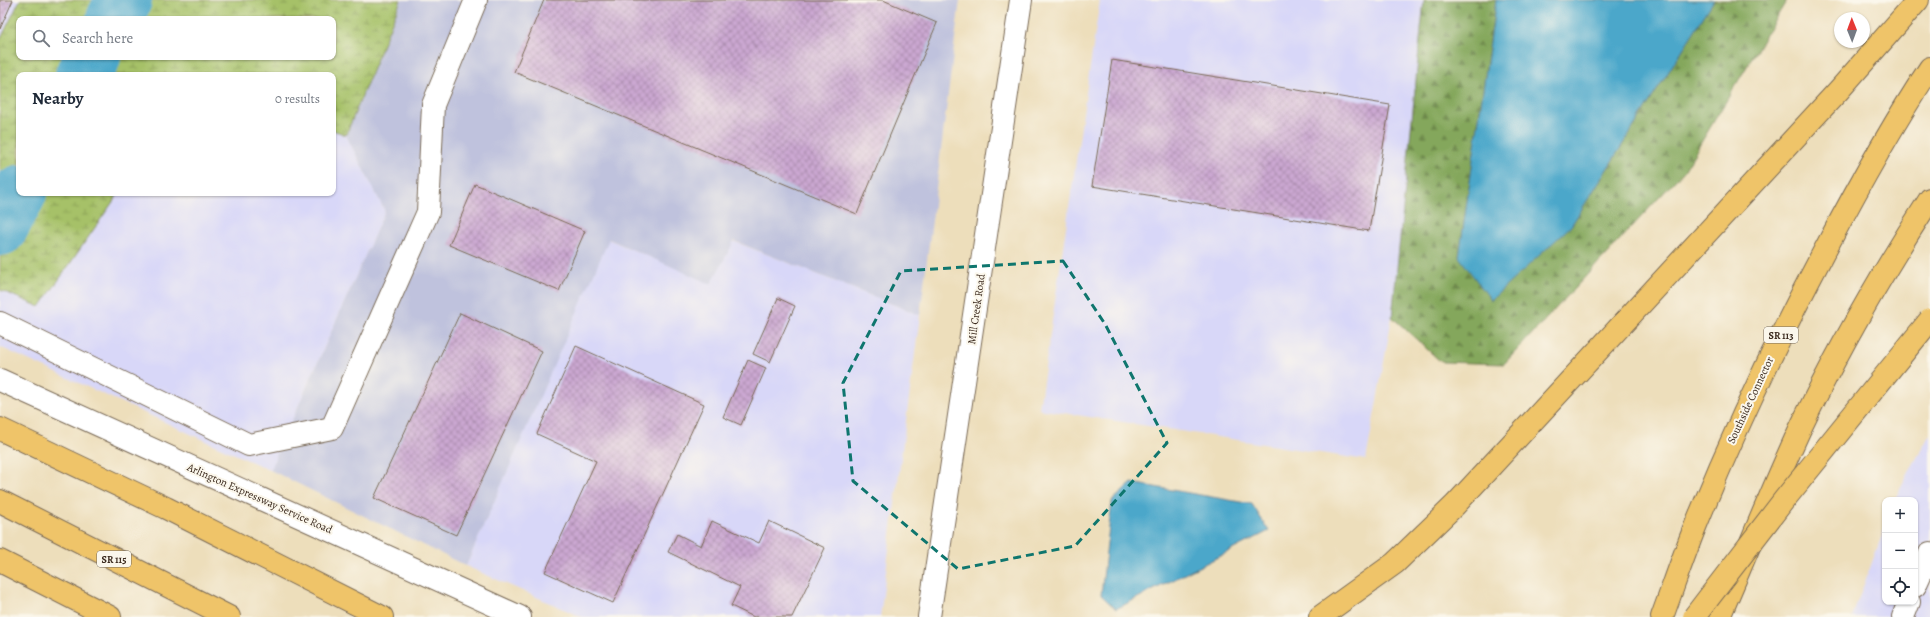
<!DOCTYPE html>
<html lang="en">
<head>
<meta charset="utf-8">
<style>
	:root { --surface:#fff; --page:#f2f2f3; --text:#1f2937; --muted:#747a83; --line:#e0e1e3 }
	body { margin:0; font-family:Alegreya,serif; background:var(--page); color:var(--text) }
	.controls { position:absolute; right:12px; bottom:12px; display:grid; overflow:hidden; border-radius:8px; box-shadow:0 1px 3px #0004 }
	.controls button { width:36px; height:36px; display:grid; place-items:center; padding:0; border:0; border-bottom:1px solid var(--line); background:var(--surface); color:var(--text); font:20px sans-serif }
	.compass { position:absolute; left:1834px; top:12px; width:36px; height:36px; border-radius:50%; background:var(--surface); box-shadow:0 1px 3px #0004; rotate:359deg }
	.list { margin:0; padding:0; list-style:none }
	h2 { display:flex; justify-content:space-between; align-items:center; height:52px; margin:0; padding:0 16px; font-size:17px }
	h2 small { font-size:13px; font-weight:400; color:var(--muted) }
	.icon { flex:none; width:22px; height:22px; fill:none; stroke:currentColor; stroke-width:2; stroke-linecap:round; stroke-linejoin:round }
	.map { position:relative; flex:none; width:1930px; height:617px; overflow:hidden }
	.search { position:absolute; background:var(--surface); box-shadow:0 1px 3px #0004; left:16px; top:16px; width:320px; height:44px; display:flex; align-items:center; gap:10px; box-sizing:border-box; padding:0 14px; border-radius:8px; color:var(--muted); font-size:15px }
	.panel { position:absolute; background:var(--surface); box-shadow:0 1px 3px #0004; left:16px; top:72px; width:320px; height:124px; border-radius:8px }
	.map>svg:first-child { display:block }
	.built { fill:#d8d7f8 }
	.industrial { fill:#bfc2dd }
	.forest { fill:url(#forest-firs); stroke:#60683d }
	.wetland { fill:url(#wetland-marsh); stroke:#707643; fill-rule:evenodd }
	.water { fill:#4ca7ca; stroke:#446874 }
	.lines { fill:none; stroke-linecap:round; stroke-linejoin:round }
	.river { stroke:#4ca7ca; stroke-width:56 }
	.building { fill:url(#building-cross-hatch) }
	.minor-casing { stroke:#796955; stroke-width:24 }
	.highway-casing { stroke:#796955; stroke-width:24 }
	.minor { stroke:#fff; stroke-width:22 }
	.highway { stroke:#efc469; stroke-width:22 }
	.highway-bridge-casing { stroke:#796955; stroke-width:24; stroke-linecap:butt }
	.highway-bridge { stroke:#efc469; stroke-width:22 }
	.marked { fill:none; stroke:#0f766e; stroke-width:3; stroke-dasharray:8 5; stroke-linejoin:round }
	.labels { text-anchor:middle; stroke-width:4; stroke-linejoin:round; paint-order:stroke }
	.shield { fill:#fbf7ec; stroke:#75685c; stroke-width:1 }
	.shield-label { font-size:10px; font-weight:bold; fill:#3b2a1e }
	.street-label { font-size:11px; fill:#3b2a1e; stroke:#fbf7ec }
</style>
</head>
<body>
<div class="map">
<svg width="1930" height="617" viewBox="0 0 1930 617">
	<defs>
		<pattern id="forest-firs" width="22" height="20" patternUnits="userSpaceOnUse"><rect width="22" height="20" fill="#84a75c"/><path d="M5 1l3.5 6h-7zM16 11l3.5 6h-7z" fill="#6d884b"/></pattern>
		<pattern id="wetland-marsh" width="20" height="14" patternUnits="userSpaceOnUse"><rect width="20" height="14" fill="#a6c168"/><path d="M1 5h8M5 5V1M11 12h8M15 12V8" fill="none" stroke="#889d55"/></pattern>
		<pattern id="building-cross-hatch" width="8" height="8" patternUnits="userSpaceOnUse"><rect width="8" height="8" fill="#cba7d1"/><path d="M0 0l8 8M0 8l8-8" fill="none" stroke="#a688a9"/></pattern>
	</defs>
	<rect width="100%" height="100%" fill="#fbf7ec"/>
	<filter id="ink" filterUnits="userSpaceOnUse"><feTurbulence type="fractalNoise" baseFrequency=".025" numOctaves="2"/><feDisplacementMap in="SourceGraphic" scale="8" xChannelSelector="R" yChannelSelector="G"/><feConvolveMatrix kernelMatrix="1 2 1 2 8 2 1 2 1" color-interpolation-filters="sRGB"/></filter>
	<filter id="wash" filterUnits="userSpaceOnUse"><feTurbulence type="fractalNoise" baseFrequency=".012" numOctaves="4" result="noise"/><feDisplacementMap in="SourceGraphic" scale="16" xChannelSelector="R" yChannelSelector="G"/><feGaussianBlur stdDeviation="0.9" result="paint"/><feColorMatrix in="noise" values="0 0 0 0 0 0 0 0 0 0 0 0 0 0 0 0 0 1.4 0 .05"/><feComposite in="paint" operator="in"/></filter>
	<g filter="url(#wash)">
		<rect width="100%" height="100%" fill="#eddebb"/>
		<!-- built -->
		<path class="built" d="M 0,0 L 20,0 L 0,40 Z
			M 1100,0 L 1424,0 L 1392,317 L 1366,460 L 1039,409 Z
			M 333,130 L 346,135 L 385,211 L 270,470 L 0,347 L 0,290 L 40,307 L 119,193 L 333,193 Z
			M 608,239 L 711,283 L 733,241 L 920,315 L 880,617 L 582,617 L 466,566 Z
			M 1930,434 L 1930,617 L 1852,617 L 1885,527 L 1885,602 L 1915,602 L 1915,500 L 1895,500 L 1899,490 Z"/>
		<!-- industrial -->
		<path class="industrial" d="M 401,0 L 960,0 L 920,315 L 734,241 L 711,284 L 609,239 L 466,566 L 270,470 L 385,211 L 346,135 Z"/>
		<!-- forest -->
		<path class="forest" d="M 1424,0 L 1496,0 L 1459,257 L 1571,226 L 1714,0 L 1787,0 L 1684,171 L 1504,364 L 1441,362 L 1392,317 Z"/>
		<!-- wetland -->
		<path class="wetland" d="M 20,0 L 401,0 L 346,135 L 333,130 L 333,75 L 19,75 L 19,193 L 119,193 L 40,307 L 0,290 L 0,40 ZM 19,19 L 333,19 L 333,57 L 19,57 Z"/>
		<!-- water -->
		<path class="water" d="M 1496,0 L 1714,0 L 1571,226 L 1491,300 L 1459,257 Z
			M 1132,483 L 1252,504 L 1269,531 L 1116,609 L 1101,595 L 1112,501 Z"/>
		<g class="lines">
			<!-- river -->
			<path class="river" d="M 114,19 L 124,0
				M 83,75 L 93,57
				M 0,228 L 19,193"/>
		</g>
		<g id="blocks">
			<!-- building -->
			<path class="building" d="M 0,0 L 13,0 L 0,29 Z
				M 544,0 L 883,0 L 937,23 L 857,214 L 514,72 Z
				M 1112,60 L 1390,105 L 1369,231 L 1092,186 Z
				M 475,184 L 585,231 L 559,291 L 449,245 Z
				M 778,298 L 795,306 L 770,362 L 753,354 Z
				M 460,313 L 542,351 L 456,535 L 374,498 Z
				M 576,346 L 704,404 L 613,603 L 545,572 L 596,461 L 537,434 Z
				M 748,360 L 766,368 L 741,425 L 723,417 Z
				M 712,521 L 759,543 L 769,521 L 825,548 L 792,617 L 754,617 L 731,606 L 740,587 L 668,552 L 677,534 L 701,546 Z"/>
		</g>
	</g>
	<g filter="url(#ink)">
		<use href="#blocks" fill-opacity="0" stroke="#796955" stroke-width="1"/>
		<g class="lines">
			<defs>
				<path id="minor" d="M 0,323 L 249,445 L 332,428 L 428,212 L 433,105 L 476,0
					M 0,380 L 520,617
					M 1915,586 L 1930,553
					M 929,617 L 1021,0
					M 1903,617 L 1909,602"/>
				<path id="highway" d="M 0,429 L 166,508 L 382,617
					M 0,501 L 229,617
					M 0,561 L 110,617
					M 1320,617 L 1395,563 L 1455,505 L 1839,90 L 1918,0
					M 1662,617 C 1673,587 1683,557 1695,527 C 1734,431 1778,338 1827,246 C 1859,185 1892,125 1930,68
					M 1719,617 C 1746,555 1771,492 1799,431 C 1837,351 1882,273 1930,199"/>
			</defs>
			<!-- minor casing -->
			<use href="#minor" class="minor-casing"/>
			<!-- highway casing -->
			<use href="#highway" class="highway-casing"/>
			<!-- minor -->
			<use href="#minor" class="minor"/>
			<!-- highway -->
			<use href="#highway" class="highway"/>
			<defs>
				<path id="highway-bridge" d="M 1694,617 L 1784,500 L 1930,320"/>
			</defs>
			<!-- highway-bridge casing -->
			<use href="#highway-bridge" class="highway-bridge-casing"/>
			<!-- highway-bridge -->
			<use href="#highway-bridge" class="highway-bridge"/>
		</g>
	</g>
	<!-- marked area -->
	<path class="marked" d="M 1063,261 L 1105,324 L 1167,443 L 1075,546 L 958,569 L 853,481 L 843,383 L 901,271 Z"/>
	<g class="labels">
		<!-- shield labels -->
		<g class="shield">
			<rect x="1764" y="327" width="34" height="16" rx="3"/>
			<rect x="97" y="551" width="34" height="16" rx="3"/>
		</g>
		<g class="shield-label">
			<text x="1781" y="339">SR 113</text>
			<text x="114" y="563">SR 115</text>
		</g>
		<!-- street labels -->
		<g class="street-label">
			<text transform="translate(976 309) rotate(-82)" y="4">Mill Creek Road</text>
			<text transform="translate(1750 400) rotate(-65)" y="4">Southside Connector</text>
			<text transform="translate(260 498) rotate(24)" y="4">Arlington Expressway Service Road</text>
		</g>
	</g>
</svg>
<div class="controls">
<button>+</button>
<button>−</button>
<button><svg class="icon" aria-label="locate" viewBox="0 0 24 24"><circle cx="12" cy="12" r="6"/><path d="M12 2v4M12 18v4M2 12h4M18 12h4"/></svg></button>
</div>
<svg class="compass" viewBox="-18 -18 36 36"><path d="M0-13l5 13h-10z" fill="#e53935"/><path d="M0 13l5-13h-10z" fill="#747a83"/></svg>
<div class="search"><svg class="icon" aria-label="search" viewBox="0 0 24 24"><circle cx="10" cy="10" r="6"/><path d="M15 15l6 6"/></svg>Search here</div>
<section class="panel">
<h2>Nearby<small>0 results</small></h2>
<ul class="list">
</ul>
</section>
</div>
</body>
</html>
